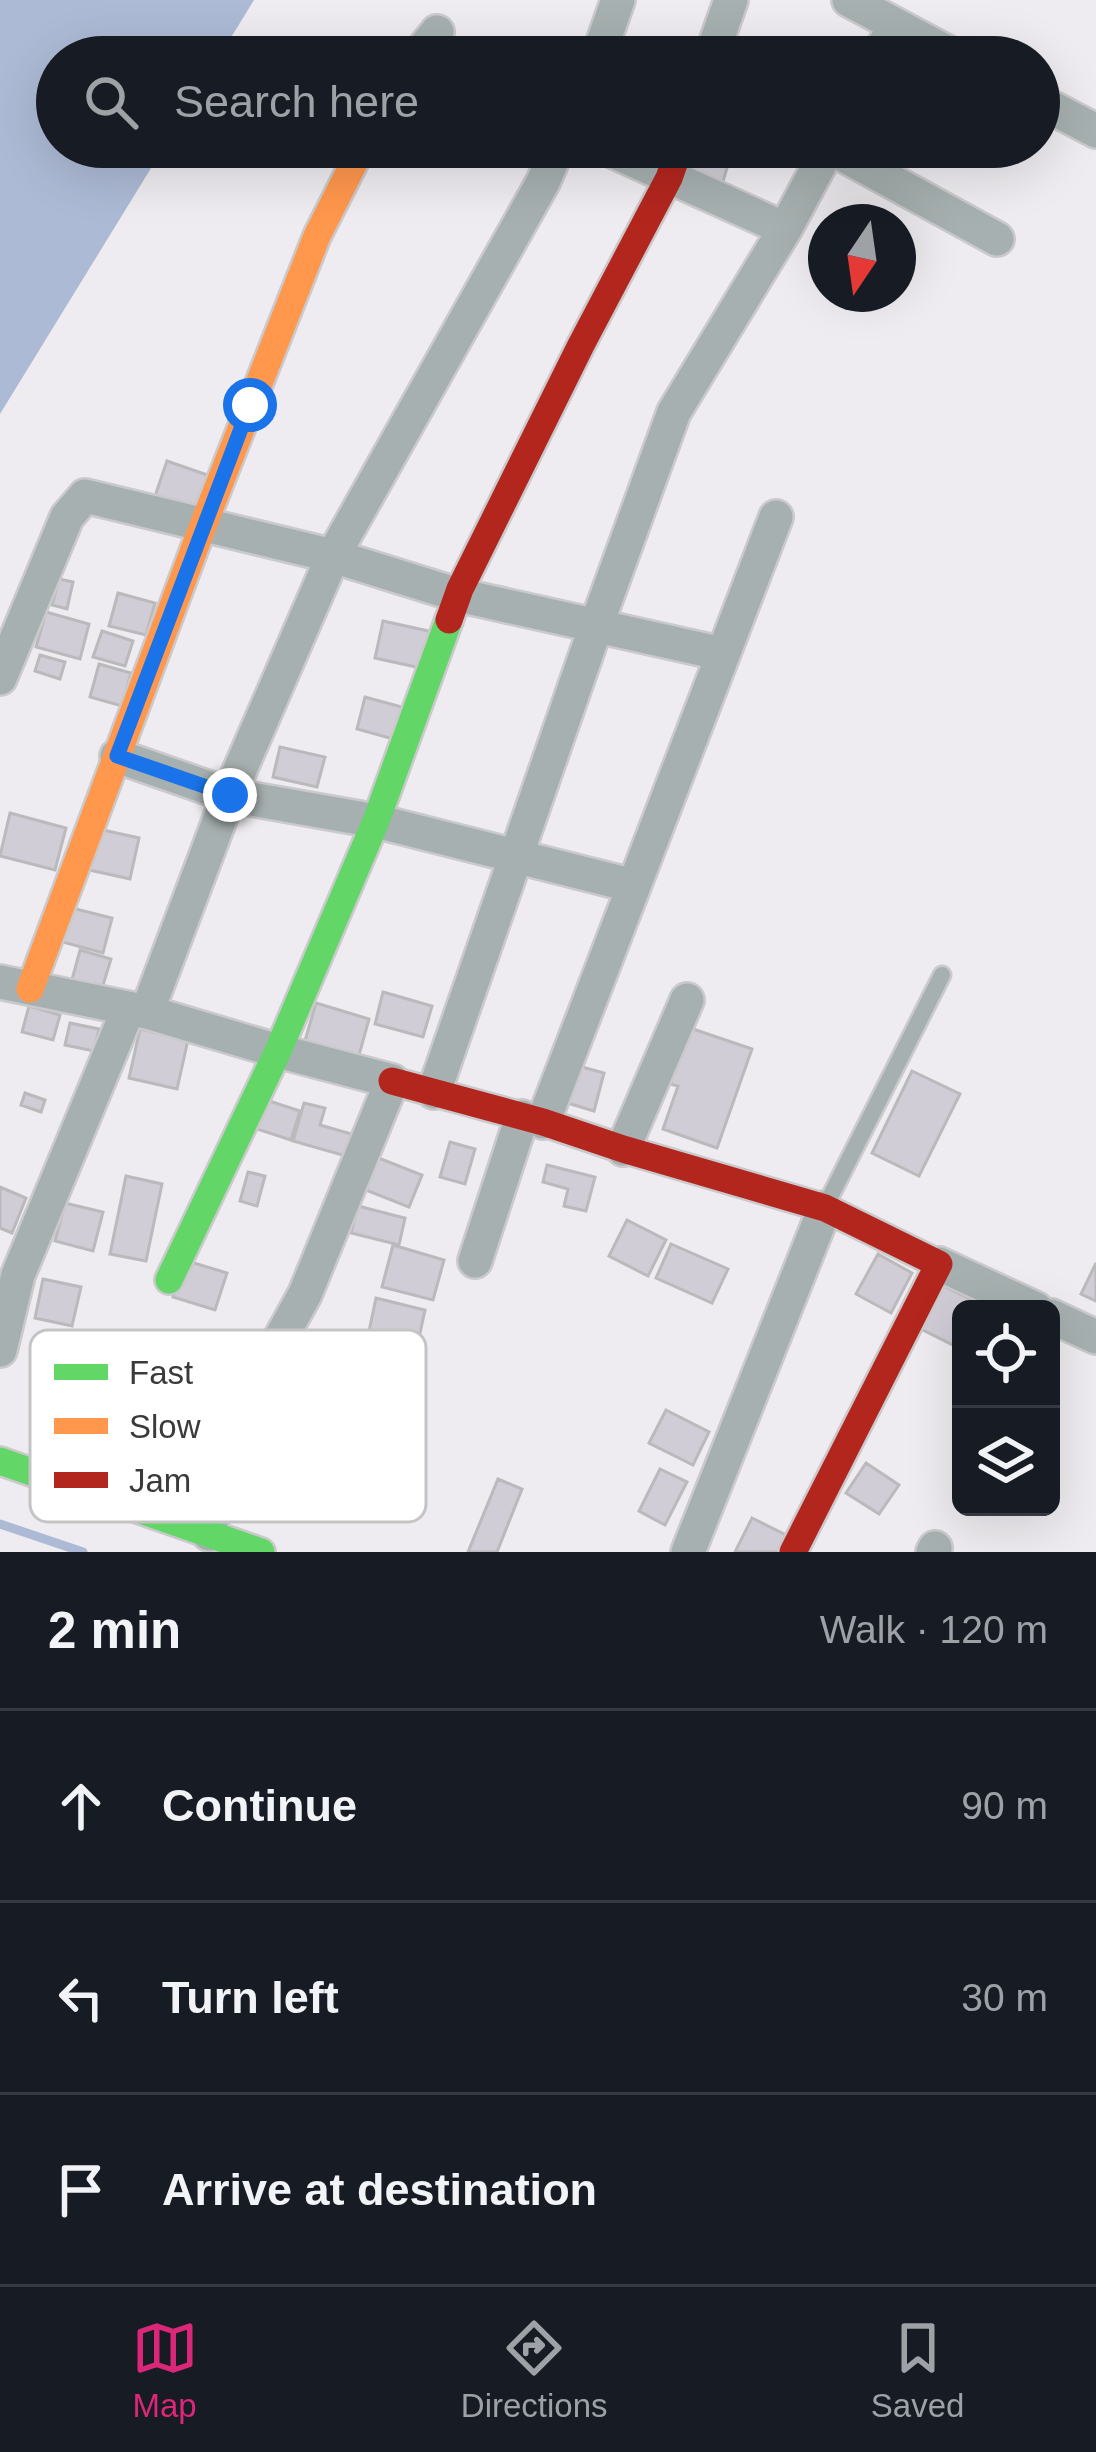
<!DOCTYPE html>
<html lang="en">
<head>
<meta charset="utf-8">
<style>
	:root { --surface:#171b24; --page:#242831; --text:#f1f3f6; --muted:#9ea1a6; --line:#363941; --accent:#db2777 }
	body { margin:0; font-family:Arial,sans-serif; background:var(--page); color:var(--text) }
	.controls { position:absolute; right:36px; bottom:36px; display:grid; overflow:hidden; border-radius:18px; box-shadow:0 12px 48px #0002 }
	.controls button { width:108px; height:108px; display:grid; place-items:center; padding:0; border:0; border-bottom:3px solid var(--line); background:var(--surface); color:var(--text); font:60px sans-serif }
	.compass { position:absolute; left:808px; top:204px; width:108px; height:108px; border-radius:50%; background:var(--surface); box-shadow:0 12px 48px #0002; rotate:193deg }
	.stop { position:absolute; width:36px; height:36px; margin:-27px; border:9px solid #1a73e8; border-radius:50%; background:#fff }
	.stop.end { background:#1a73e8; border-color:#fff; box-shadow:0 3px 12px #0008 }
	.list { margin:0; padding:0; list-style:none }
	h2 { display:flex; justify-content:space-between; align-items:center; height:156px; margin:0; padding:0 48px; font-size:51px }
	h2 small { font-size:39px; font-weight:400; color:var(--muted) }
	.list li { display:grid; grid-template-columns:78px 1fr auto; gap:36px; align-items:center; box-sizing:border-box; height:192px; padding:0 48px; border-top:3px solid var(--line) }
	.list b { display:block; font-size:45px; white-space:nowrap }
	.list em { font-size:39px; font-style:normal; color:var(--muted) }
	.icon { flex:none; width:66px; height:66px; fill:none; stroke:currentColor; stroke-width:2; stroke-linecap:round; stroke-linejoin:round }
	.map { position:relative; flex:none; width:1096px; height:1552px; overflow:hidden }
	.search { position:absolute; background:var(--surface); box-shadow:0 12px 48px #0002; left:36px; right:36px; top:36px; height:132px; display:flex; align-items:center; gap:30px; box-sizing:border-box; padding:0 42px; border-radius:66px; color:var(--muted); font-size:45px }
	.sheet { height:732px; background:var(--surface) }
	nav { display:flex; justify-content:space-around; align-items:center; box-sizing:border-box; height:168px; border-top:3px solid var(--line); background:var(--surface); font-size:33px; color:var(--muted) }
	nav a { display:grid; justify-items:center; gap:6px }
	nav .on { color:var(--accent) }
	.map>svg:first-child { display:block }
	.water { fill:#adbad5 }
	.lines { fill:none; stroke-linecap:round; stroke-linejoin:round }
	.stream { stroke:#adbad5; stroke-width:9 }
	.building { fill:#d1cdd7; stroke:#bab9bb; stroke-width:3 }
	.lane-casing { stroke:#cac9cb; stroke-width:21 }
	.street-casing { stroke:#cac9cb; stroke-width:38 }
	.fast-casing { stroke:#cac9cb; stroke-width:32 }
	.slow-casing { stroke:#cac9cb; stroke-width:32 }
	.jam-casing { stroke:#cac9cb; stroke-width:32 }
	.lane { stroke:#a7b0b0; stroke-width:16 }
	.street { stroke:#a7b0b0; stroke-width:33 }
	.fast { stroke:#63d668; stroke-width:27 }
	.slow { stroke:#ff974d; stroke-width:27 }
	.jam { stroke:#b3261e; stroke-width:27 }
	.route { stroke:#1a73e8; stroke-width:15 }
	.key { fill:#fff; stroke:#c4c4c4; stroke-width:3 }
	.key-label { font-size:33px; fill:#3a393b }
</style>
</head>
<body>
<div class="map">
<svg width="1096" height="1552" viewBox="0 0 1096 1552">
	<rect width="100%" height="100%" fill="#eeecf0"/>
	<!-- water -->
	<path class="water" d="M 0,0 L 254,0 L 219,57 L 57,57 L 57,147 L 164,147 L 0,414 Z"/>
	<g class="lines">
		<!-- stream -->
		<path class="stream" d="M 0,1524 L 83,1552"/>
	</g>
	<!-- building -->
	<path class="building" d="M 698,148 L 730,158 L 721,188 L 689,178 Z
		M 167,461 L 213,477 L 200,512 L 155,496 Z
		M 59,579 L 73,582 L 67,609 L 52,605 Z
		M 118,593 L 155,603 L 146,635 L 109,626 Z
		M 46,612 L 89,624 L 80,659 L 36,647 Z
		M 383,621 L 433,632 L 425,669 L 375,658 Z
		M 102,631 L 133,641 L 125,666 L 93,657 Z
		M 40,655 L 65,662 L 60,679 L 35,671 Z
		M 99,664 L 131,673 L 122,706 L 90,697 Z
		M 365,697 L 409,709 L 400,741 L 357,729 Z
		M 280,747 L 325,757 L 317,787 L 273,777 Z
		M 10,813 L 66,828 L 55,870 L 0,856 Z
		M 94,828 L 139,838 L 130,879 L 85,869 Z
		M 68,907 L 112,918 L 103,953 L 59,941 Z
		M 80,950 L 111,959 L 100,995 L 70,987 Z
		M 383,992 L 432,1006 L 423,1037 L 375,1024 Z
		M 316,1003 L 369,1019 L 358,1059 L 304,1044 Z
		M 29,1006 L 60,1015 L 53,1040 L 22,1032 Z
		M 70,1023 L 99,1029 L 94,1051 L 65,1045 Z
		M 690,1028 L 752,1049 L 717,1148 L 663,1129 L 678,1086 L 670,1084 Z
		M 140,1029 L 188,1040 L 177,1089 L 129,1078 Z
		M 575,1065 L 604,1073 L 594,1111 L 564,1102 Z
		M 912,1071 L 960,1094 L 919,1176 L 872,1153 Z
		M 25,1093 L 45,1100 L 41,1112 L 21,1105 Z
		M 260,1098 L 300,1111 L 291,1140 L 251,1127 Z
		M 304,1103 L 325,1108 L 320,1125 L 355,1135 L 349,1157 L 293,1141 Z
		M 450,1142 L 475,1149 L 465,1184 L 440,1177 Z
		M 376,1157 L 422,1175 L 409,1207 L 363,1189 Z
		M 547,1165 L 595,1177 L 586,1211 L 564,1206 L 568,1189 L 543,1182 Z
		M 248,1172 L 265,1176 L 257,1206 L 240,1201 Z
		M 126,1176 L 162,1184 L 146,1261 L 110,1254 Z
		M 0,1187 L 26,1198 L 12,1233 L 0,1228 Z
		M 65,1203 L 103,1212 L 93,1251 L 55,1241 Z
		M 358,1206 L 405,1218 L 399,1245 L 351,1233 Z
		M 627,1220 L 666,1240 L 648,1276 L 609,1256 Z
		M 671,1244 L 728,1269 L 712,1303 L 656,1278 Z
		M 393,1245 L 444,1260 L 433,1300 L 382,1287 Z
		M 878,1254 L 912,1273 L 891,1313 L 856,1294 Z
		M 184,1260 L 227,1273 L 215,1310 L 173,1297 Z
		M 1096,1263 L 1096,1301 L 1081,1294 Z
		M 43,1279 L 81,1287 L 72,1326 L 35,1318 Z
		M 941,1285 L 983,1305 L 981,1309 L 961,1309 L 961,1349 L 919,1328 Z
		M 376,1298 L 425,1310 L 417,1347 L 368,1336 Z
		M 666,1410 L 709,1432 L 693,1465 L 649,1443 Z
		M 866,1463 L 899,1485 L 879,1514 L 846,1493 Z
		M 660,1469 L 687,1482 L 665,1525 L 639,1511 Z
		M 498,1479 L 522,1489 L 497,1552 L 468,1552 Z
		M 752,1518 L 792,1538 L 785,1552 L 735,1552 Z"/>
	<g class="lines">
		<defs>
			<path id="lane" d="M 826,1205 L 942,975"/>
			<path id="street" d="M 849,0 L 956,57
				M 417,57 L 437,32
				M 598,57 L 618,0
				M 711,57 L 731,0
				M 878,57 L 895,25
				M 1039,101 L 1096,131
				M 604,147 L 785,229
				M 829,147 L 997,239
				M 0,678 L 67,517 L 85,496 L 333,556 L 458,595 L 723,654
				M 117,756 L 229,795 L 376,821 L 634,886
				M 0,982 L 147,1012 L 278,1051 L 392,1081 L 305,1294 L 237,1417 L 227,1441 L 209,1534
				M 147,1012 L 229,795 L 333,556 L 543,182 L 558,147
				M 434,1092 L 596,626 L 674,412 L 785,229 L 829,147
				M 543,1122 L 776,517
				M 623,1149 L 687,1000
				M 475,1261 L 522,1117
				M 939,1264 L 1036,1309
				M 1051,1316 L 1096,1337
				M 0,1350 L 18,1275 L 128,1010
				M 688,1552 L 825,1208
				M 933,1552 L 935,1548"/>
			<path id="fast" d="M 169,1280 L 278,1051 L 376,821 L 449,620
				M 0,1461 L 261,1552"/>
			<path id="slow" d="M 30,989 L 204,523 L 317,236 L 362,147"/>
			<path id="jam" d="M 449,620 L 460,589 L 581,345 L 669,178 L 680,147
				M 392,1081 L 543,1122 L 623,1149 L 825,1208 L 939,1264 L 793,1552"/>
		</defs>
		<!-- lane casing -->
		<use href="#lane" class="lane-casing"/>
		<!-- street casing -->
		<use href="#street" class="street-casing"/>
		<!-- fast casing -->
		<use href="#fast" class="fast-casing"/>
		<!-- slow casing -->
		<use href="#slow" class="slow-casing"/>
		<!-- jam casing -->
		<use href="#jam" class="jam-casing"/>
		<!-- lane -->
		<use href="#lane" class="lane"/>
		<!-- street -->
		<use href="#street" class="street"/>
		<!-- fast -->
		<use href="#fast" class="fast"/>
		<!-- slow -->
		<use href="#slow" class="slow"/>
		<!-- jam -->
		<use href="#jam" class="jam"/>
	</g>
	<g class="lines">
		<!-- route -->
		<path class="route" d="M 230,795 L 117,756 L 250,405"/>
	</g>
	<!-- legend -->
	<rect x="30" y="1330" width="396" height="192" rx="18" class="key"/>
	<rect x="54" y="1364" width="54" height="16" fill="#63d668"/>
	<rect x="54" y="1418" width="54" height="16" fill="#ff974d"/>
	<rect x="54" y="1472" width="54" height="16" fill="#b3261e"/>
	<g class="key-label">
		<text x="129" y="1384">Fast</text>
		<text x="129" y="1438">Slow</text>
		<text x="129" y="1492">Jam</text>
	</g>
</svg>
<div class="controls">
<button><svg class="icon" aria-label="locate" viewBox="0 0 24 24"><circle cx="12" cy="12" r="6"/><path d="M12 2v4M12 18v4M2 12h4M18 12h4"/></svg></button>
<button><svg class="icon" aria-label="layers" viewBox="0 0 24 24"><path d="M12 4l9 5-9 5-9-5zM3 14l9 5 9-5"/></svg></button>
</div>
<svg class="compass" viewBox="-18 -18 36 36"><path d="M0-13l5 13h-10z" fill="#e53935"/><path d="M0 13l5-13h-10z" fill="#9ea1a6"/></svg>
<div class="stop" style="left:250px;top:405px"></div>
<div class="stop end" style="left:230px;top:795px"></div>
<div class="search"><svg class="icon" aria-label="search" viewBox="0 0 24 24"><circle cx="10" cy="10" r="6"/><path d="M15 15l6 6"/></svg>Search here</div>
</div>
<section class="sheet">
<h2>2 min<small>Walk · 120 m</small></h2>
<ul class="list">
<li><svg class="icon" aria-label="ahead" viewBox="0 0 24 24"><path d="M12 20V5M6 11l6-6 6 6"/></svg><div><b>Continue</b></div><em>90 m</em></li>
<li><svg class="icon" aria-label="left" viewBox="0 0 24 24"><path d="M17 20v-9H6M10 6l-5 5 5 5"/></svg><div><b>Turn left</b></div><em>30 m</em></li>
<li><svg class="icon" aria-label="arrive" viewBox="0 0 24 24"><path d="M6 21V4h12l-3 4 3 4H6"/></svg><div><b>Arrive at destination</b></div></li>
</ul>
</section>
<nav>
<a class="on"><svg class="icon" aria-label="map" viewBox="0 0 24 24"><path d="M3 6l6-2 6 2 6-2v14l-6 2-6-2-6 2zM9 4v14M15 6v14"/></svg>Map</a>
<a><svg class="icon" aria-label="directions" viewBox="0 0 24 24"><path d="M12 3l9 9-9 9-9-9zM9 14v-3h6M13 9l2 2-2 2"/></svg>Directions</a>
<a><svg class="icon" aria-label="saved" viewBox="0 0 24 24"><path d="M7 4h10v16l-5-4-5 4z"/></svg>Saved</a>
</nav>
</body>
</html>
